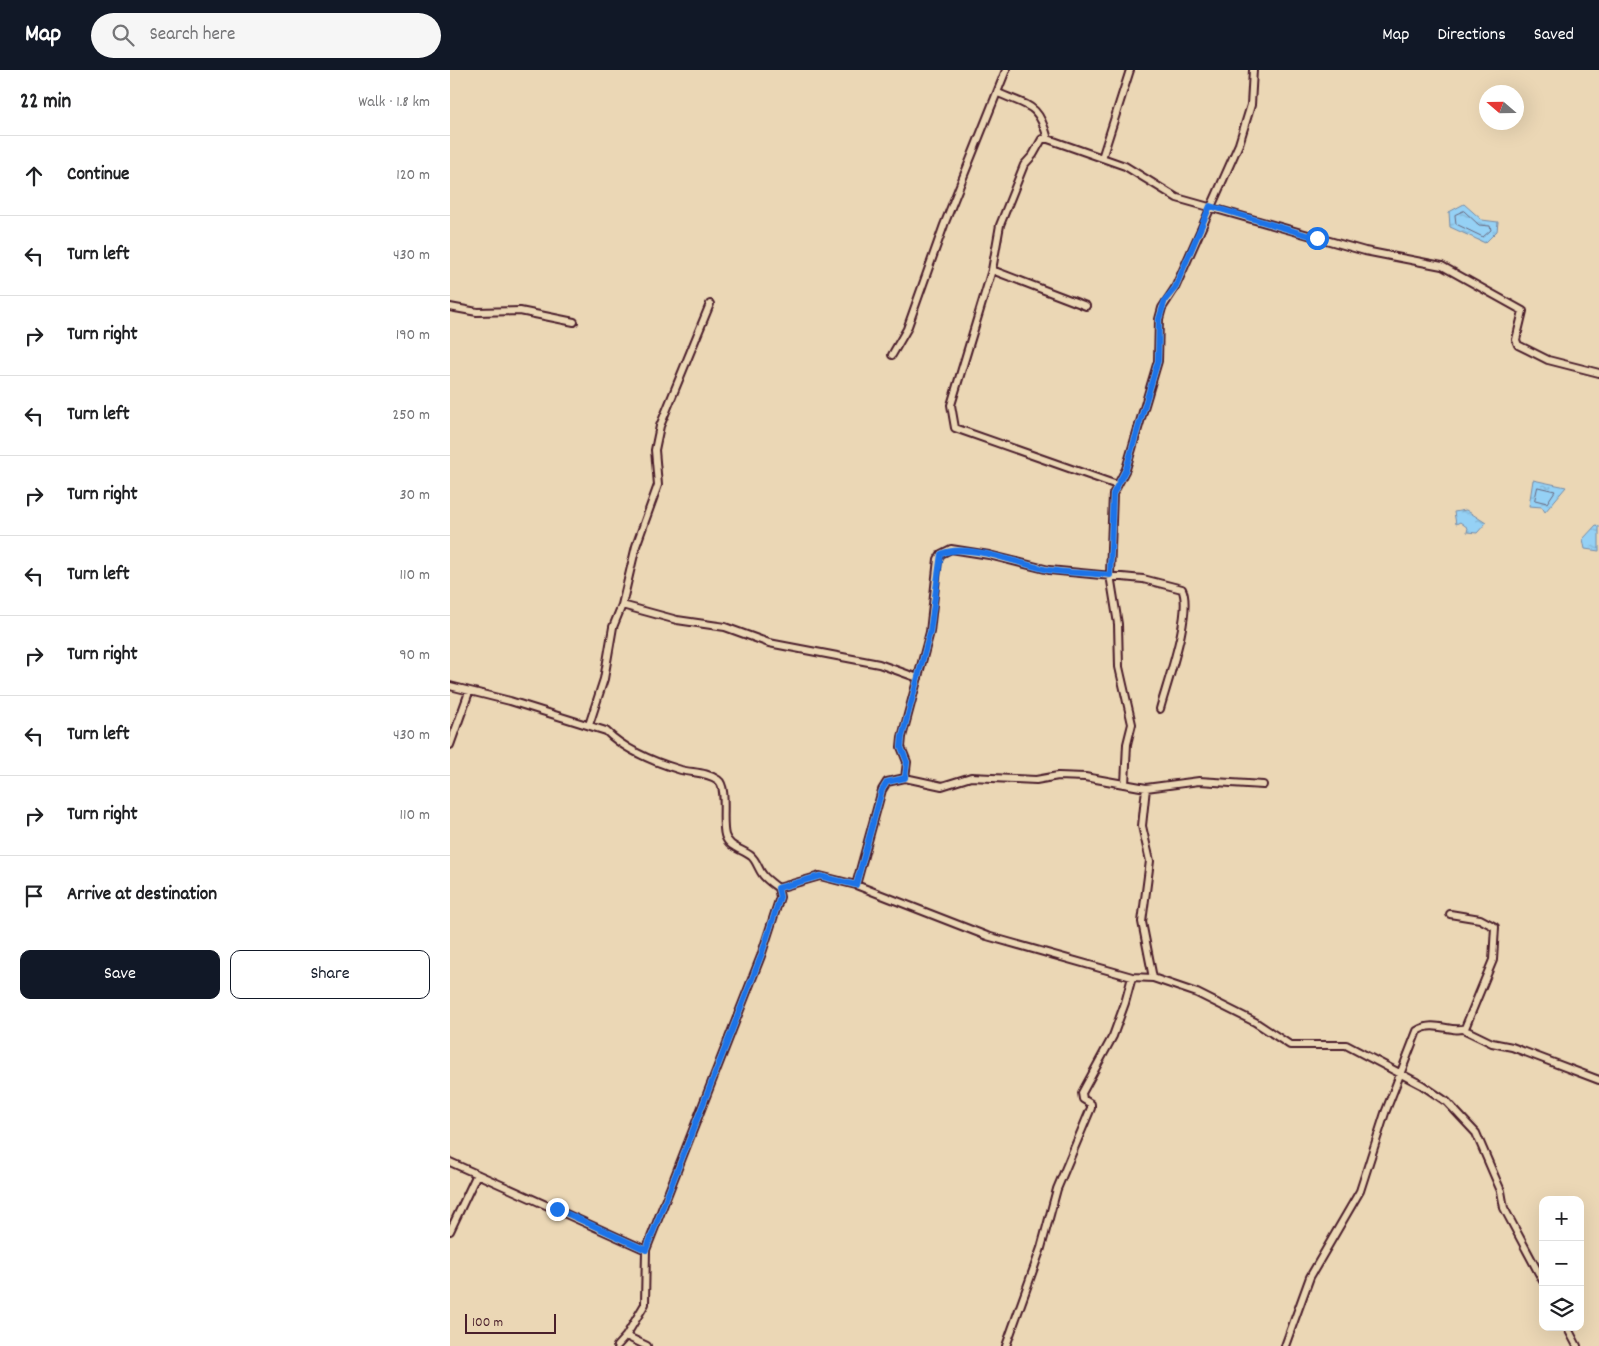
<!DOCTYPE html>
<html lang="en">
<head>
<meta charset="utf-8">
<style>
	:root { --surface:#fff; --page:#f6f6f6; --text:#202124; --muted:#757577; --line:#e0e0e0; --accent:#111827 }
	body { margin:0; font-family:Dekko,sans-serif; background:var(--page); color:var(--text) }
	.controls { position:absolute; right:15px; bottom:15px; display:grid; overflow:hidden; border-radius:10px; box-shadow:0 5px 20px #0002 }
	.controls button { width:45px; height:45px; display:grid; place-items:center; padding:0; border:0; border-bottom:1px solid var(--line); background:var(--surface); color:var(--text); font:25px sans-serif }
	.compass { position:absolute; left:1029px; top:15px; width:45px; height:45px; border-radius:50%; background:var(--surface); box-shadow:0 5px 20px #0002; rotate:290deg }
	.scale { position:absolute; left:15px; bottom:12px; width:91px; box-sizing:border-box; padding-left:5px; border:2px solid #4a1f2b; border-top:0; font-size:14px; line-height:18px; white-space:nowrap; color:#4a1f2b; -webkit-text-stroke:4px #ebd7b5; paint-order:stroke }
	.stop { position:absolute; width:15px; height:15px; margin:-11px; border:4px solid #1a73e8; border-radius:50%; background:#fff }
	.stop.end { background:#1a73e8; border-color:#fff; box-shadow:0 1px 5px #0008 }
	.list { margin:0; padding:0; list-style:none }
	h2 { display:flex; justify-content:space-between; align-items:center; height:65px; margin:0; padding:0 20px; font-size:21px }
	h2 small { font-size:16px; font-weight:400; color:var(--muted) }
	.list li { display:grid; grid-template-columns:32px 1fr auto; gap:15px; align-items:center; box-sizing:border-box; height:80px; padding:0 20px; border-top:1px solid var(--line) }
	.list b { display:block; font-size:19px; white-space:nowrap }
	.list em { font-size:16px; font-style:normal; color:var(--muted) }
	.actions { display:flex; gap:10px; padding:15px 20px }
	.actions a { flex:1; padding:11px 0; border:1px solid var(--accent); border-radius:10px; text-align:center; font-size:18px; color:var(--accent) }
	.actions .main { background:var(--accent); color:#fff }
	.icon { flex:none; width:28px; height:28px; fill:none; stroke:currentColor; stroke-width:2; stroke-linecap:round; stroke-linejoin:round }
	.map { position:relative; flex:none; width:1149px; height:1276px; overflow:hidden }
	header { display:flex; align-items:center; gap:30px; box-sizing:border-box; height:70px; padding:0 25px; background:var(--accent); color:#fff }
	header strong { font-size:24px }
	nav { display:flex; gap:28px; margin-inline-start:auto; font-size:18px }
	.search { width:350px; height:45px; background:var(--page); display:flex; align-items:center; gap:12px; box-sizing:border-box; padding:0 18px; border-radius:28px; color:var(--muted); font-size:19px }
	main { display:flex }
	aside { flex:1; background:var(--surface) }
	.map>svg:first-child { display:block }
	.water { fill:url(#water-ripples); stroke:#778aa4 }
	.lines { fill:none; stroke-linecap:round; stroke-linejoin:round }
	.shore { stroke:#68667c; stroke-width:1 }
	.minor-casing { stroke:#4a1f2b; stroke-width:10 }
	.minor { stroke:#ebd7b5; stroke-width:6 }
	.route { stroke:#1a73e8; stroke-width:6 }
</style>
</head>
<body>
<header>
<strong>Map</strong>
<div class="search"><svg class="icon" aria-label="search" viewBox="0 0 24 24"><circle cx="10" cy="10" r="6"/><path d="M15 15l6 6"/></svg>Search here</div>
<nav><a>Map</a><a>Directions</a><a>Saved</a></nav>
</header>
<main>
<aside>
<h2>22 min<small>Walk · 1.8 km</small></h2>
<ul class="list">
<li><svg class="icon" aria-label="ahead" viewBox="0 0 24 24"><path d="M12 20V5M6 11l6-6 6 6"/></svg><div><b>Continue</b></div><em>120 m</em></li>
<li><svg class="icon" aria-label="left" viewBox="0 0 24 24"><path d="M17 20v-9H6M10 6l-5 5 5 5"/></svg><div><b>Turn left</b></div><em>430 m</em></li>
<li><svg class="icon" aria-label="right" viewBox="0 0 24 24"><path d="M7 20v-9h11M14 6l5 5-5 5"/></svg><div><b>Turn right</b></div><em>190 m</em></li>
<li><svg class="icon" aria-label="left" viewBox="0 0 24 24"><path d="M17 20v-9H6M10 6l-5 5 5 5"/></svg><div><b>Turn left</b></div><em>250 m</em></li>
<li><svg class="icon" aria-label="right" viewBox="0 0 24 24"><path d="M7 20v-9h11M14 6l5 5-5 5"/></svg><div><b>Turn right</b></div><em>30 m</em></li>
<li><svg class="icon" aria-label="left" viewBox="0 0 24 24"><path d="M17 20v-9H6M10 6l-5 5 5 5"/></svg><div><b>Turn left</b></div><em>110 m</em></li>
<li><svg class="icon" aria-label="right" viewBox="0 0 24 24"><path d="M7 20v-9h11M14 6l5 5-5 5"/></svg><div><b>Turn right</b></div><em>90 m</em></li>
<li><svg class="icon" aria-label="left" viewBox="0 0 24 24"><path d="M17 20v-9H6M10 6l-5 5 5 5"/></svg><div><b>Turn left</b></div><em>430 m</em></li>
<li><svg class="icon" aria-label="right" viewBox="0 0 24 24"><path d="M7 20v-9h11M14 6l5 5-5 5"/></svg><div><b>Turn right</b></div><em>110 m</em></li>
<li><svg class="icon" aria-label="arrive" viewBox="0 0 24 24"><path d="M6 21V4h12l-3 4 3 4H6"/></svg><div><b>Arrive at destination</b></div></li>
</ul>
<div class="actions"><a class="main">Save</a><a>Share</a></div>
</aside>
<div class="map">
<svg width="1149" height="1276" viewBox="0 0 1149 1276">
	<defs>
		<pattern id="water-ripples" width="26" height="14" patternUnits="userSpaceOnUse" patternTransform="scale(1.25)"><rect width="26" height="14" fill="#95d1f5"/><path d="M2 4q2-2 4 0t4 0M15 11q2-2 4 0t4 0" fill="none" stroke="#82b3d2"/></pattern>
	</defs>
	<rect width="100%" height="100%" fill="#ebd7b5"/>
	<filter id="ink" filterUnits="userSpaceOnUse"><feTurbulence type="fractalNoise" baseFrequency=".02" numOctaves="2"/><feDisplacementMap in="SourceGraphic" scale="10" xChannelSelector="R" yChannelSelector="G"/><feConvolveMatrix kernelMatrix="1 2 1 2 8 2 1 2 1" color-interpolation-filters="sRGB"/></filter>
	<g filter="url(#ink)">
		<!-- water -->
		<path class="water" d="M 1014,134 L 1032,150 L 1048,152 L 1047,161 L 1035,173 L 1000,157 L 999,142 Z
			M 1083,410 L 1116,417 L 1095,442 L 1092,437 L 1079,436 Z
			M 1016,440 L 1036,453 L 1027,463 L 1017,462 L 1018,458 L 1010,452 L 1006,454 L 1004,442 Z
			M 1146,455 L 1149,456 L 1149,481 L 1135,479 L 1133,469 Z"/>
		<g class="lines">
			<!-- shore -->
			<path class="shore" d="M 1014,141 L 1029,155 L 1040,156 L 1041,160 L 1033,167 L 1006,154 L 1005,145 Z
				M 1088,417 L 1105,421 L 1097,433 L 1085,430 Z"/>
			<defs>
				<path id="minor" d="M 548,23 C 580,37 588,33 598,69
					M 652,88 L 680,0
					M 542,200 L 636,236
					M 0,237 L 27,242 L 70,241 L 124,252
					M 442,285 L 457,259 L 494,155 L 556,0
					M 667,415 L 505,358 L 501,335 L 542,200 L 550,155 L 574,95 L 583,85 L 592,69 L 598,69 L 675,96 L 727,128 L 915,181 L 992,196 L 1073,241 L 1066,270 L 1068,275 L 1098,290 L 1149,303
					M 172,535 L 227,550 L 275,557 L 319,573 L 429,594 L 468,608
					M 0,616 L 60,631 L 156,661 C 176,681 204,692 231,700 C 243,703 257,702 268,710 C 278,717 271,751 275,765 C 278,777 292,779 301,786 C 307,791 308,799 313,805 C 317,810 323,814 328,818 L 370,806 L 406,815 L 537,866 L 682,907 L 703,908 L 747,923 L 805,952 L 840,975 L 896,975 L 972,1015 L 997,1032 L 1026,1063 L 1051,1121 L 1054,1138 L 1093,1211
					M 139,655 L 154,609 L 163,557 L 172,535 L 186,476 L 208,415 L 205,380 L 210,356 L 260,234
					M 0,675 L 19,622
					M 455,708 L 457,692 L 451,677 L 452,667 L 480,562 L 488,489 L 491,484 L 501,479 L 539,485 L 599,500 L 693,509 L 732,519 C 743,541 717,613 710,639
					M 675,714 L 677,674 L 682,654 L 669,597 L 668,554 L 660,505 L 663,424 L 676,399 L 708,291 L 709,249 L 712,238 L 725,218 L 789,74 L 801,35 L 803,0
					M 696,718 L 692,756 L 700,791 L 692,852 L 703,908
					M 406,815 L 432,720 L 437,712 L 455,708 L 492,716 L 521,707 L 586,710 L 608,706 L 635,707 L 696,718 L 749,711 L 813,715
					M 1013,959 L 1042,973 L 1062,977 L 1149,1010
					M 0,1092 L 196,1180
					M 0,1161 L 27,1104
					M 1117,1257 L 1127,1276
					M 176,1266 L 197,1276
					M 167,1276 L 176,1266 L 195,1234 L 196,1180 L 311,886 L 330,827 L 328,818
					M 556,1276 L 591,1178 L 607,1119 L 641,1038 L 641,1034 L 633,1029 L 632,1023 L 663,966 L 675,933 L 682,907
					M 835,1276 L 860,1207 L 910,1121 L 935,1043 L 967,961 C 985,949 1001,964 1015,958 L 1043,890 L 1045,857 L 1030,849 L 1000,844"/>
			</defs>
			<!-- minor casing -->
			<use href="#minor" class="minor-casing"/>
			<!-- minor -->
			<use href="#minor" class="minor"/>
		</g>
	</g>
	<g class="lines" filter="url(#ink)">
		<!-- route -->
		<path class="route" d="M 107,1139 L 196,1180 L 311,886 L 330,827 L 328,818 L 370,806 L 406,815 L 432,720 L 437,712 L 455,708 L 457,692 L 451,677 L 452,667 L 480,562 L 491,484 C 517,472 569,494 598,500 C 618,503 640,503 660,505 L 663,424 L 676,399 L 708,291 L 709,249 L 715,230 L 725,218 L 760,136 L 867,168"/>
	</g>
</svg>
<div class="controls">
<button>+</button>
<button>−</button>
<button><svg class="icon" aria-label="layers" viewBox="0 0 24 24"><path d="M12 4l9 5-9 5-9-5zM3 14l9 5 9-5"/></svg></button>
</div>
<svg class="compass" viewBox="-18 -18 36 36"><path d="M0-13l5 13h-10z" fill="#e53935"/><path d="M0 13l5-13h-10z" fill="#757577"/></svg>
<div class="scale">100 m</div>
<div class="stop" style="left:867px;top:168px"></div>
<div class="stop end" style="left:107px;top:1139px"></div>
</div>
</main>
</body>
</html>
